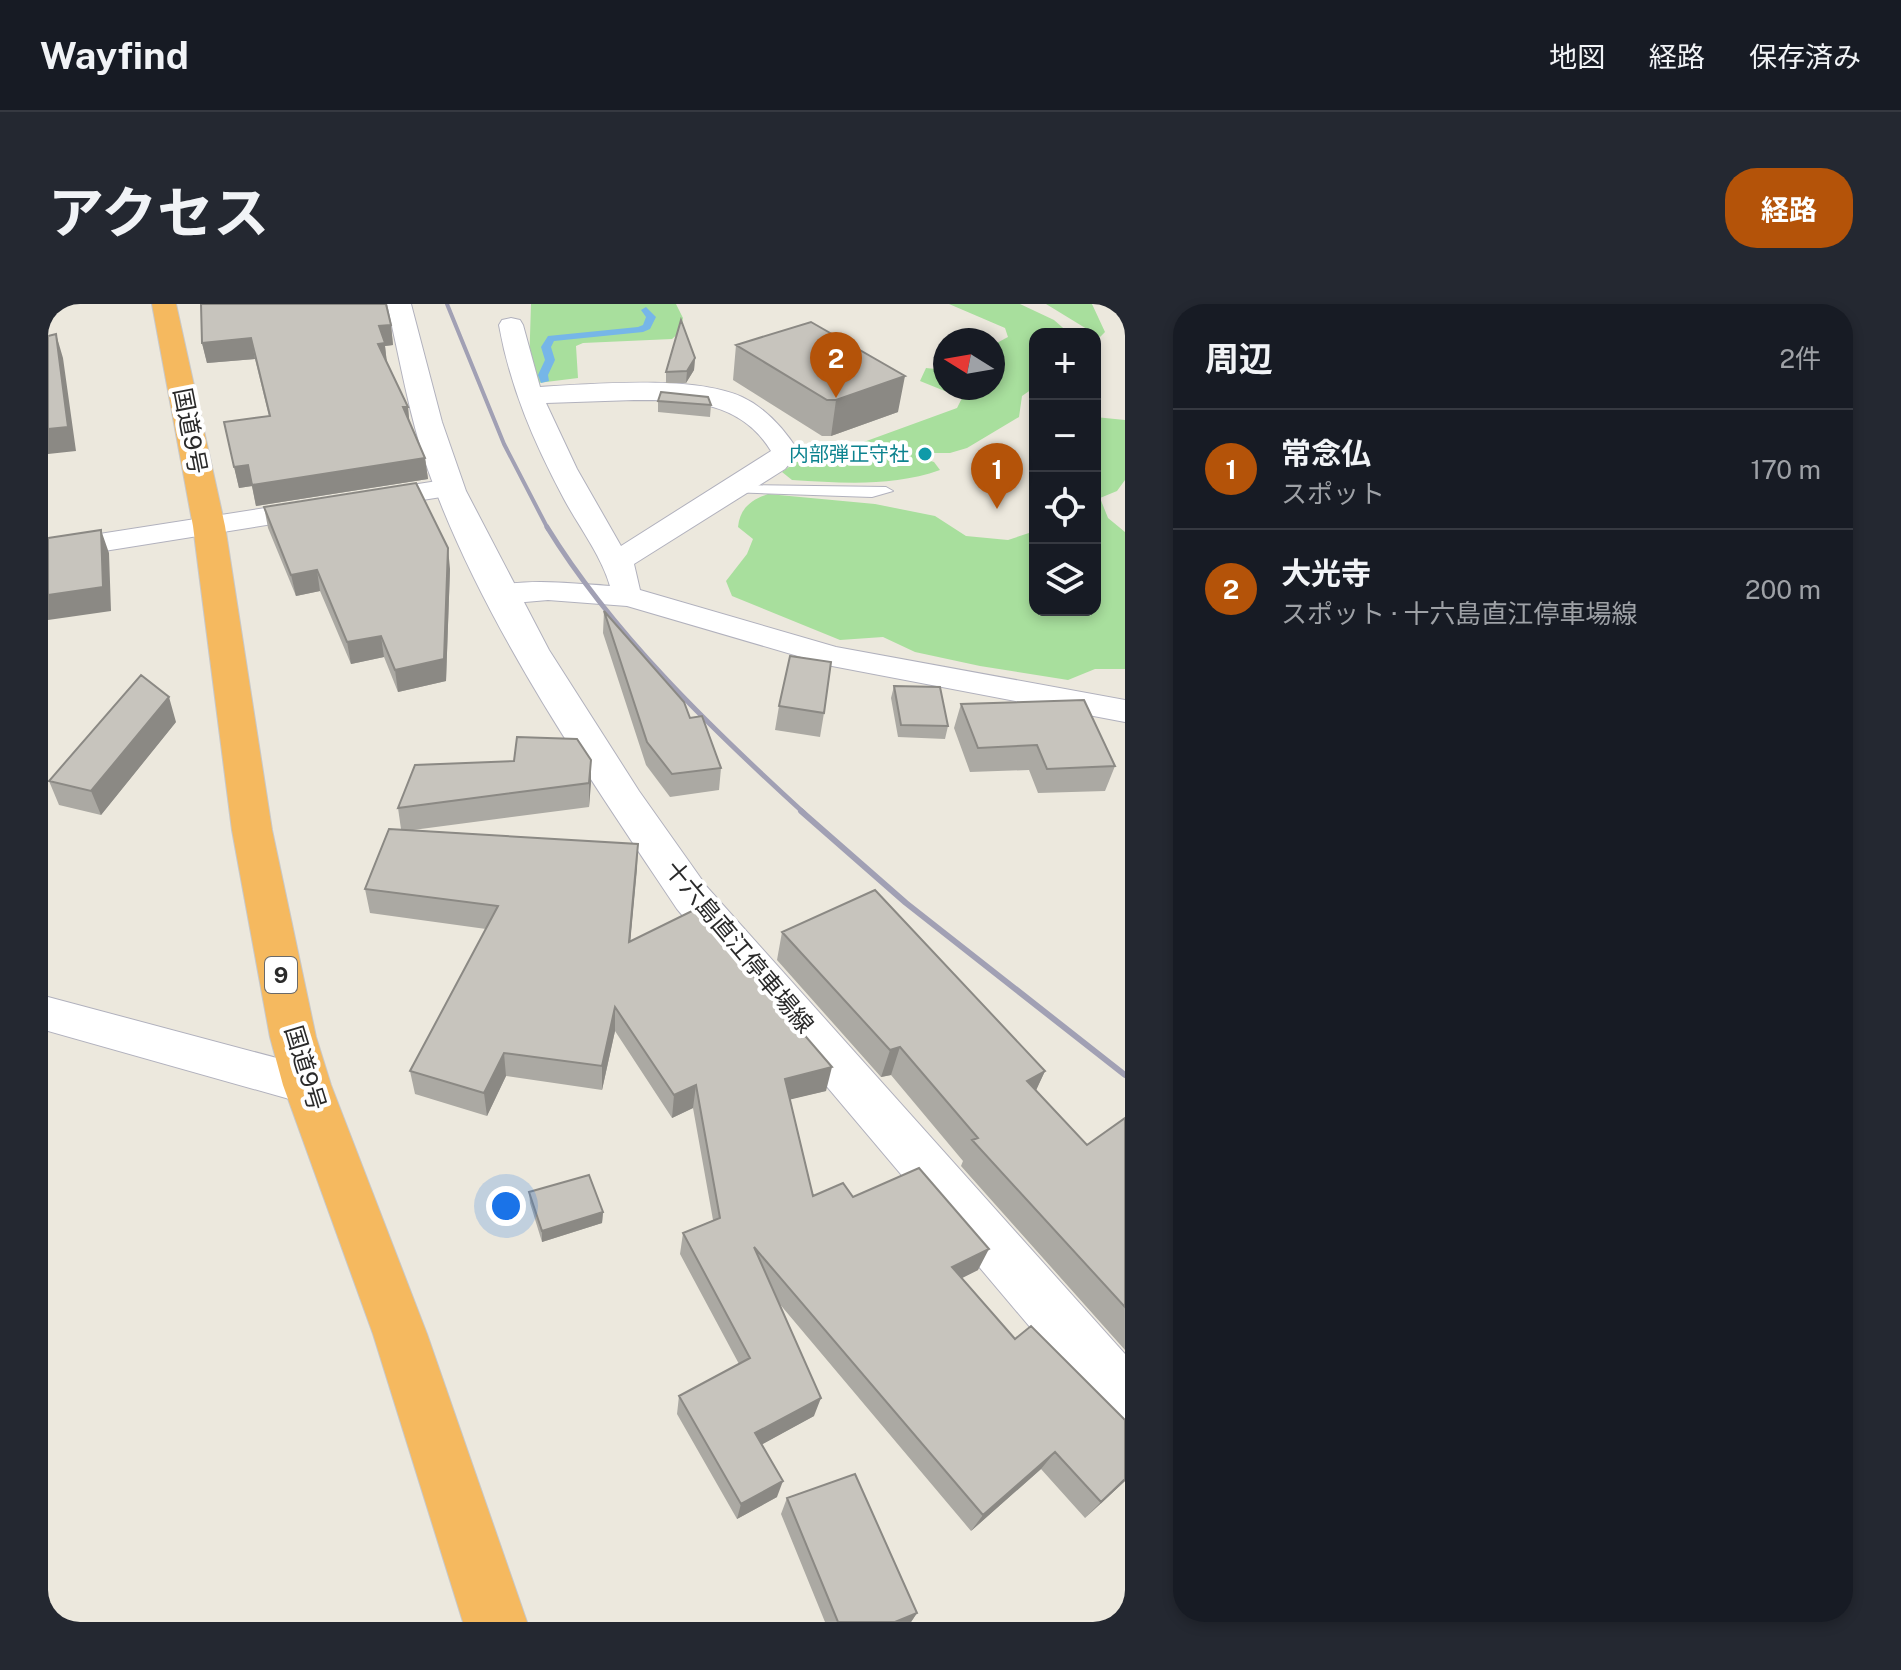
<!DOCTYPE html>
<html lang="ja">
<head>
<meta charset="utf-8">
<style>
	:root { --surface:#171b24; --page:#242831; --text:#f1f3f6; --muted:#9ea1a6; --line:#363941; --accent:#b45309 }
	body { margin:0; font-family:"Public Sans","Noto Sans JP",sans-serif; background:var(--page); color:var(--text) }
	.controls { position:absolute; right:24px; top:24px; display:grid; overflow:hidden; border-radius:16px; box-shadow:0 4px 12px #0003 }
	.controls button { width:72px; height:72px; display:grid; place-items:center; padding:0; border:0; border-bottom:2px solid var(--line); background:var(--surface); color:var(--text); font:40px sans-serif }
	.compass { position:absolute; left:885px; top:24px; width:72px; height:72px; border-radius:50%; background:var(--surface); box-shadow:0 4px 12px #0003; rotate:281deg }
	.you { position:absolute; left:458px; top:902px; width:28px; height:28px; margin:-20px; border:6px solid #fff; border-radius:50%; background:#1a73e8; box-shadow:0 0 0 12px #1a73e833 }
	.badge { display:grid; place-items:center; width:52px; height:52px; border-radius:50%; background:var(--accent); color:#fff; font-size:26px; font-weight:700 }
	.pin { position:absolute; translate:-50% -66px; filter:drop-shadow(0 2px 4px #0008) }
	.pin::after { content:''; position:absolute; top:42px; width:28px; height:24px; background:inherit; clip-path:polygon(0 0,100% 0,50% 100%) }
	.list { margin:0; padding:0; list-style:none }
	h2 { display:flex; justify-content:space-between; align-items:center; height:104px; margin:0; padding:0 32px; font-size:34px }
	h2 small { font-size:26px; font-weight:400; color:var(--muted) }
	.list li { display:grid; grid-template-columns:52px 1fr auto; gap:24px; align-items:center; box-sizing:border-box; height:120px; padding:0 32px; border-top:2px solid var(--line) }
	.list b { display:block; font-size:30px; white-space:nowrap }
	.list p { margin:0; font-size:26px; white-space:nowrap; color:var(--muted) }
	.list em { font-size:26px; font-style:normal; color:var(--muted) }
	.icon { flex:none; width:44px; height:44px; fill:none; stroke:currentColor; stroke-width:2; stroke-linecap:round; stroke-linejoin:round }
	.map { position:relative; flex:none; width:1077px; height:1318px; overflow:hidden; border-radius:32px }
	header { display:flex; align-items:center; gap:48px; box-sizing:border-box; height:112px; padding:0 40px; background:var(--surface); border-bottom:2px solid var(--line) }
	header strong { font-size:38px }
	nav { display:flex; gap:44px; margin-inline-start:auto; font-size:28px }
	.intro { display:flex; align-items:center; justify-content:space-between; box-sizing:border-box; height:192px; padding:0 48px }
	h1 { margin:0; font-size:56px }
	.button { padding:20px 36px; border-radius:32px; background:var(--accent); color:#fff; font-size:28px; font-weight:700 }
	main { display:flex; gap:48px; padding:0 48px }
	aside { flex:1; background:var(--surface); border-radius:32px; box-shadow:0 4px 12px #0003 }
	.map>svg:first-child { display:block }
	.green { fill:#a8df9d }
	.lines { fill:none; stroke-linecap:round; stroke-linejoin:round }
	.stream { fill:#76b6e8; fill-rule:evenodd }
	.lane-casing { stroke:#b1b1bd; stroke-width:2 }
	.street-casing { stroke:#b1b1bd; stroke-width:2 }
	.secondary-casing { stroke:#b1b1bd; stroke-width:2 }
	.highway-casing { stroke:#c8c8c8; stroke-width:2 }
	.lane { fill:#fff; fill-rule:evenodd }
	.street { fill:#fff; fill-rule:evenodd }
	.secondary { fill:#fff; fill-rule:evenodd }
	.highway { fill:#f5b95f; fill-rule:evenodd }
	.rail-far2 { stroke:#a1a0b4; stroke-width:4 }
	.rail-far1 { stroke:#a1a0b4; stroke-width:5 }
	.rail { stroke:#a1a0b4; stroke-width:6 }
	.wall { fill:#aba9a3 }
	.shaded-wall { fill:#8b8984 }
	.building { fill:#c7c4bd; stroke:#8b8984; stroke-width:2 }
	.culture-dot { fill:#0f9aa8; stroke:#fff; stroke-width:3 }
	.labels { text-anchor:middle; stroke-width:8; stroke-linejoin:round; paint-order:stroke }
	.far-culture-label { font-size:20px; fill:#0d838f; stroke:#fff; text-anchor:end }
	.shield { fill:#fff; stroke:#6a6a6a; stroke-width:2 }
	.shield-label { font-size:22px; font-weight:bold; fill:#2a2a2a }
	.street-label { font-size:24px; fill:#2a2a2a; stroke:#fff }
</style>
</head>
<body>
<header>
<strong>Wayfind</strong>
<nav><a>地図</a><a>経路</a><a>保存済み</a></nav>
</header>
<div class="intro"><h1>アクセス</h1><a class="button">経路</a></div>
<main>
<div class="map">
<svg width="1077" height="1318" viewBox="0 0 1077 1318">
	<rect width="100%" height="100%" fill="#ece8dd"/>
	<!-- green -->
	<path class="green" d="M 483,0 L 628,0 L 635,14 L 632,28 L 624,35 L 535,39 L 528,42 L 530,74 L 490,79 L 481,64 Z
		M 901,0 L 972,0 L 1006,16 L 1022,30 L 987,30 L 987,83 L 974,92 L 971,113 L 919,144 L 902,149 L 872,149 L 876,155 L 886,158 L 892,166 C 844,183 794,179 744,176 L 734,168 L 748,158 L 762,157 L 777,148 L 802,143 L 909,104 L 914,94 L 872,77 L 878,64 L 897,66 L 897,84 L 945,84 L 945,41 L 960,33 L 957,24 Z
		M 998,0 L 1044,0 L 1057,28 L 1052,33 Z
		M 1047,113 L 1077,116 L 1077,176 L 1069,187 L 1052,194 L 1060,214 L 1077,228 L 1077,365 L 1047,365 L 1020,376 L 932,362 L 867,348 L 835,333 L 792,336 L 684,292 L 678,277 L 699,250 L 705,235 L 690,223 C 692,204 703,196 720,190 L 827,200 L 887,212 L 918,232 L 960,236 L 987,227 L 987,306 L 1047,306 Z"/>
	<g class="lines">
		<!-- stream -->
		<path class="stream" d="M 598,3 L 608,13 L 602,25 L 595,28 L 506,37 L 503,43 L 507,56 L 500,71 L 501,77 L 493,79 L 490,71 L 497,56 L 493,43 L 500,32 L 590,23 L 595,21 L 598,13 L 593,6 Z"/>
		<defs>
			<path id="lane" d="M 686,181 L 838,183 L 845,187 L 824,193 L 681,188 L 681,182 Z"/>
			<path id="street" d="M 463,14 L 472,16 L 475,21 L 492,83 C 545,80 646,71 694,93 C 718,104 737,126 751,148 L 737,165 L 586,260 L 592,286 L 788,343 L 1077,396 L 1077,418 L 784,362 L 579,302 L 500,296 L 453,300 L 442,297 L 437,290 L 442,283 C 481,274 522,279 562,282 C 553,251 531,223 516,195 C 486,139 462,83 451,21 L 454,16 ZM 586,96 C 639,96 692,96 723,147 L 573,242 L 529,165 L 498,99 Z
				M 402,175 L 412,178 L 416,184 L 412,190 L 0,256 L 0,238 Z
				M 0,693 L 259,762 L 275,768 L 282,781 L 275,794 L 259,800 L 0,727 Z"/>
			<path id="secondary" d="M 339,0 L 363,0 L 394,118 L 418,187 L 501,346 L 591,487 L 659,583 L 1077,1050 L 1077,1120 L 1057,1112 L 629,605 C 539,470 434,319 380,166 C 361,112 352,55 339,0 Z"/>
			<path id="highway" d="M 104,0 L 128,0 L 177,222 L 224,526 L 268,733 L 283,781 L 379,1030 L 479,1318 L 415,1318 L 325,1030 L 235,781 L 222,733 L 184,526 L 145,222 Z"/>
		</defs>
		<!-- lane casing -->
		<use href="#lane" class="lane-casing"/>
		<!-- street casing -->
		<use href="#street" class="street-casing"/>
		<!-- secondary casing -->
		<use href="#secondary" class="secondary-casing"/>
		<!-- highway casing -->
		<use href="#highway" class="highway-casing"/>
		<!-- lane -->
		<use href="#lane" class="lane"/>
		<!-- street -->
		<use href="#street" class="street"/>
		<!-- secondary -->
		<use href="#secondary" class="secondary"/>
		<!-- highway -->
		<use href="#highway" class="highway"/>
		<!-- rail-far2 -->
		<path class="rail-far2" d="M 399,0 L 456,140 L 500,225"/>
		<!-- rail-far1 -->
		<path class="rail-far1" d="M 499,223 C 564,329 664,425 756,509"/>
		<!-- rail -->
		<path class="rail" d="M 753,507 L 858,599 L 1077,771"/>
	</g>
	<!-- wall -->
	<path class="wall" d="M 343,21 L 345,41 L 337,42 L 339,59 L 360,103 L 361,117 L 377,154 L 380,175 L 208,202 L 204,182 L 191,184 L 176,118 L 221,112 L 207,55 L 159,59 L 154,39 Z
		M 688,41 L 850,108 L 783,132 L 774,132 L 685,76 Z
		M 647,54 L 646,66 L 638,79 L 618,79 L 618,68 Z
		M 610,97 L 663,101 L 662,113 L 610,108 Z
		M 216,203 L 402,265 L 398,377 L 350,388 L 336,353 L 303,360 L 272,287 L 248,292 L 220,224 Z
		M 556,307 L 642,414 L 673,464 L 671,486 L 622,493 L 598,461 L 555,329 Z
		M 846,382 L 900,422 L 897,435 L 850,433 L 843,394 Z
		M 913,400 L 1067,462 L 1057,487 L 990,489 L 981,466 L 922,468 L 906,424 Z
		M 731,402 L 776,409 L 772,433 L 727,426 Z
		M 128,418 L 53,511 L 11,501 L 1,477 Z
		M 543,456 L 541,503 L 365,526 L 590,540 L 582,637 L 778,787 L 742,795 L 765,892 L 805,893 L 930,966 L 914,974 L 967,1035 L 1077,1116 L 1077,1177 L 1037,1214 L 993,1165 L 923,1227 L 730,998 L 766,1112 L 714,1140 L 729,1193 L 689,1215 L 629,1110 L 631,1092 L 691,1060 L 632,950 L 635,929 L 665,916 L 645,804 L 624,814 L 567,727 L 554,786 L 458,772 L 439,812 L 367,790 L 362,767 L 438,625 L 322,609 L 317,585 L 353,525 L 350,504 Z
		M 734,628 L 997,767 L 988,786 L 1039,841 L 1077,814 L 1077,1046 L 913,862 L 915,857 L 843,771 L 833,773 L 729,656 Z
		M 481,888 L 555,908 L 554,919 L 494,938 L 482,899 Z
		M 739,1194 L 869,1309 L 863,1318 L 777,1318 L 733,1210 Z"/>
	<!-- shaded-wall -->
	<path class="shaded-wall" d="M 343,21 L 345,41 L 337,42 L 339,60 L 330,40 L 331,22 Z
		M 8,30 L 15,54 L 28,147 L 0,150 L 0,125 Z
		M 203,34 L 207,55 L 159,59 L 154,39 Z
		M 647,54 L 646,66 L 638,79 L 639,67 Z
		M 857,72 L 850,108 L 783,132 L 788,96 Z
		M 355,103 L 360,103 L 362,124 Z
		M 377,154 L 380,175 L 208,202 L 204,182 L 191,184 L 186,163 L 200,161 Z
		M 53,226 L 61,249 L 63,307 L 0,316 L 0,291 Z
		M 400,244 L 402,265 L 398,377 L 350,388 L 347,366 Z
		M 269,266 L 272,287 L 248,292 L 243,271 Z
		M 333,332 L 336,353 L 303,360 L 299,338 Z
		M 121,393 L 128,418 L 53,511 L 43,487 Z
		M 543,456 L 543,480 L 541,503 L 541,479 Z
		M 590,540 L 589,565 L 580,662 L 581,638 Z
		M 567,703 L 567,727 L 554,786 L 554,762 Z
		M 852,743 L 843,771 L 833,773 L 842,746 Z
		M 456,749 L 458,772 L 439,812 L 436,789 Z
		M 784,763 L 778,787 L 732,798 L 737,775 Z
		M 997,767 L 984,795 L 979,777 Z
		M 648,781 L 645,804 L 624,814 L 626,791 Z
		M 555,908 L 554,919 L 494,938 L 494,927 Z
		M 941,945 L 930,966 L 894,984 L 904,963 Z
		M 773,1094 L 766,1112 L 702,1147 L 707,1129 Z
		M 1007,1148 L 993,1165 L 923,1227 L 935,1211 Z
		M 1077,1175 L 1077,1177 L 1037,1214 L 1053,1198 Z
		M 735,1177 L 729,1193 L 689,1215 L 693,1200 Z
		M 869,1309 L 863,1318 L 847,1318 Z"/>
	<!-- building -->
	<path class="building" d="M 153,0 L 338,0 L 343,21 L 331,22 L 337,39 L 330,40 L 360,103 L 355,103 L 377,154 L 204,181 L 200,161 L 186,163 L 176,118 L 222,112 L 203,34 L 154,39 Z
		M 633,16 L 647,54 L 639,67 L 618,68 Z
		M 763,18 L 857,72 L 788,96 L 779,96 L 688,41 Z
		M 8,30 L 20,123 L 0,125 L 0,32 Z
		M 613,88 L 660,93 L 663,101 L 610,97 Z
		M 368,179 L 400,244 L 396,355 L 347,366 L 333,332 L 299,338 L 269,266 L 243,271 L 216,203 Z
		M 53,226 L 55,283 L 0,291 L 0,234 Z
		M 556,307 L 636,398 L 642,414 L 654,412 L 673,464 L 624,470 L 599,438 Z
		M 742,352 L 783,358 L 776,409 L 731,402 Z
		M 93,371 L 121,393 L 43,487 L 1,477 Z
		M 846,382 L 892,383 L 900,422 L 853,421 Z
		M 1036,396 L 1067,462 L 999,465 L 989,441 L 930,444 L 913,400 Z
		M 469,433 L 529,435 L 543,456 L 541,479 L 350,504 L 367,461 L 466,457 Z
		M 341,525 L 590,540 L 581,638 L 648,605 L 784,763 L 737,775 L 765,892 L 795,879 L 805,893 L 871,864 L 941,945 L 904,963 L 967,1035 L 983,1022 L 1077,1116 L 1077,1175 L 1053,1198 L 1007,1148 L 935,1211 L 706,943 L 773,1094 L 707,1129 L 735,1177 L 693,1200 L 631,1092 L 702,1054 L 635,929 L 672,914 L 648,781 L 626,791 L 567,703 L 554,762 L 456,749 L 436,789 L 362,767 L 450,602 L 317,585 Z
		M 827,586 L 997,767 L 979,777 L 1039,841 L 1077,814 L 1077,1003 L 924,836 L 930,834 L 852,743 L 842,746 L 734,628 Z
		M 541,871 L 555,908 L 494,927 L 481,888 Z
		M 807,1170 L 869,1309 L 847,1318 L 790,1318 L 739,1194 Z"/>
	<!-- markers -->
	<circle class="culture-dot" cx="877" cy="150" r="8"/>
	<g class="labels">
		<!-- far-culture labels -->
		<g class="far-culture-label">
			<text x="861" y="157">内部弾正守社</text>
		</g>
		<!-- shield labels -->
		<rect class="shield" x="217" y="653" width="32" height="36" rx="6"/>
		<g class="shield-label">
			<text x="233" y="679">9</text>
		</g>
		<!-- street labels -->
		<g class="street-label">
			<text transform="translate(142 127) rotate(79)" y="8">国道9号</text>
			<text transform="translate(691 643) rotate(50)" y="8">十六島直江停車場線</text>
			<text transform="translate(257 764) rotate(73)" y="8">国道9号</text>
		</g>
	</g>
</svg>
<div class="controls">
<button>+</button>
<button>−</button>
<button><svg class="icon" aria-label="locate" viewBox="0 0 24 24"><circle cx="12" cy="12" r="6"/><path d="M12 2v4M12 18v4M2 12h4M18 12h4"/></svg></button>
<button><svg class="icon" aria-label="layers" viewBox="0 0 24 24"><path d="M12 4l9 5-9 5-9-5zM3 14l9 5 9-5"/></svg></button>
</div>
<svg class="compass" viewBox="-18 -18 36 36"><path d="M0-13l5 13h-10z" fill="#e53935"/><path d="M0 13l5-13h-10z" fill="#9ea1a6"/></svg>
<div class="you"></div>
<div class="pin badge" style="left:949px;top:205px">1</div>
<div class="pin badge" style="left:788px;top:94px">2</div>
</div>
<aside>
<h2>周辺<small>2件</small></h2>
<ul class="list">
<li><span class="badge">1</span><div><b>常念仏</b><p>スポット</p></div><em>170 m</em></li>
<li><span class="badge">2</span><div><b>大光寺</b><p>スポット · 十六島直江停車場線</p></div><em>200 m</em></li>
</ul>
</aside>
</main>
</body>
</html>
